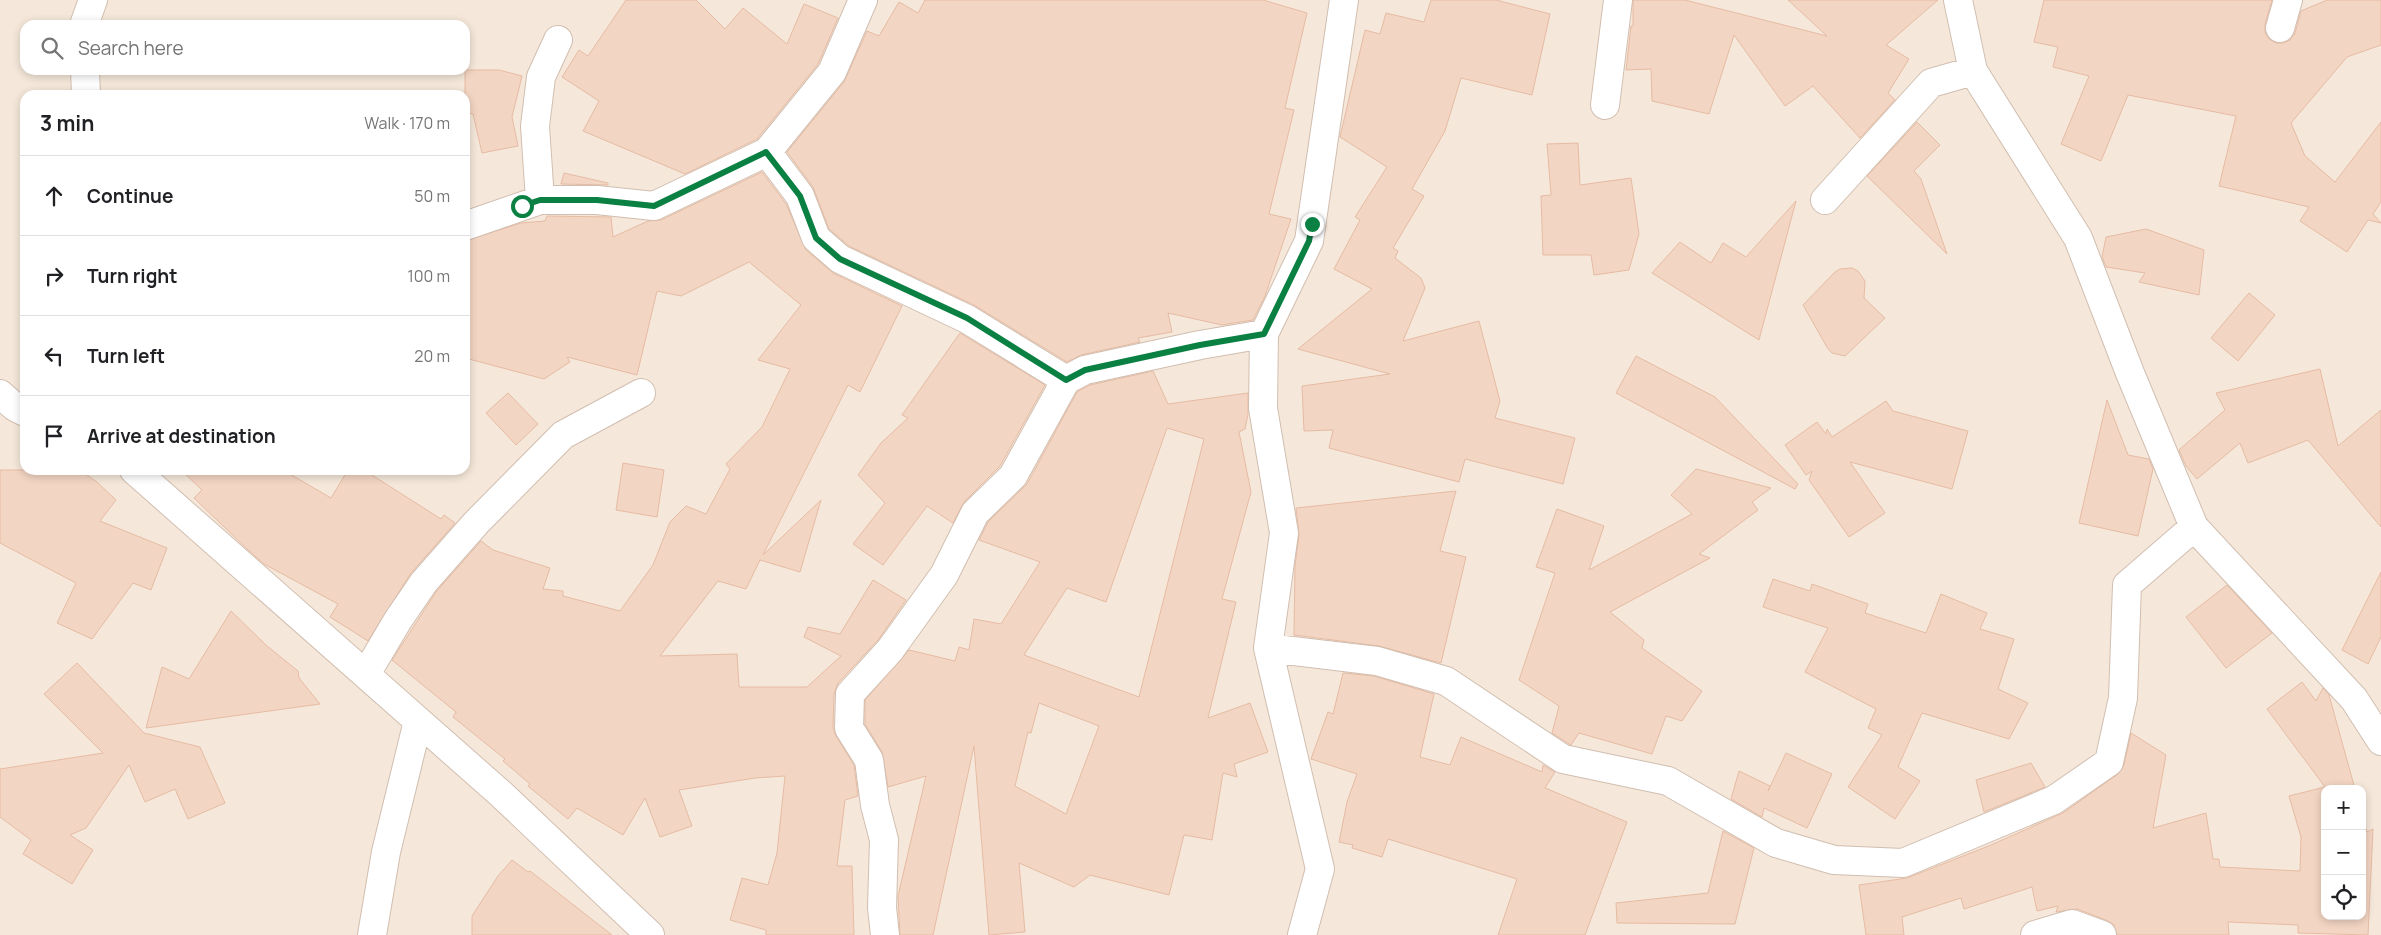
<!DOCTYPE html>
<html lang="en">
<head>
<meta charset="utf-8">
<style>
	:root { --surface:#fff; --page:#f2f2f2; --text:#202124; --muted:#757577; --line:#e0e0e0 }
	body { margin:0; font-family:Manrope,sans-serif; background:var(--page); color:var(--text) }
	.controls { position:absolute; right:15px; bottom:15px; display:grid; overflow:hidden; border-radius:10px; box-shadow:0 2px 8px #0003 }
	.controls button { width:45px; height:45px; display:grid; place-items:center; padding:0; border:0; border-bottom:1px solid var(--line); background:var(--surface); color:var(--text); font:25px sans-serif }
	.stop { position:absolute; width:15px; height:15px; margin:-11px; border:4px solid #0b8043; border-radius:50%; background:#fff }
	.stop.end { background:#0b8043; border-color:#fff; box-shadow:0 1px 5px #0008 }
	.list { margin:0; padding:0; list-style:none }
	h2 { display:flex; justify-content:space-between; align-items:center; height:65px; margin:0; padding:0 20px; font-size:21px }
	h2 small { font-size:16px; font-weight:400; color:var(--muted) }
	.list li { display:grid; grid-template-columns:32px 1fr auto; gap:15px; align-items:center; box-sizing:border-box; height:80px; padding:0 20px; border-top:1px solid var(--line) }
	.list b { display:block; font-size:19px; white-space:nowrap }
	.list em { font-size:16px; font-style:normal; color:var(--muted) }
	.icon { flex:none; width:28px; height:28px; fill:none; stroke:currentColor; stroke-width:2; stroke-linecap:round; stroke-linejoin:round }
	.map { position:relative; flex:none; width:2381px; height:935px; overflow:hidden }
	.search { position:absolute; background:var(--surface); box-shadow:0 2px 8px #0003; left:20px; top:20px; width:450px; height:55px; display:flex; align-items:center; gap:12px; box-sizing:border-box; padding:0 18px; border-radius:15px; color:var(--muted); font-size:19px }
	.panel { position:absolute; background:var(--surface); box-shadow:0 2px 8px #0003; left:20px; top:90px; width:450px; height:385px; border-radius:15px }
	.map>svg:first-child { display:block }
	.residential { fill:#f5e8da; fill-rule:evenodd }
	.building { fill:#f3d5c3; stroke:#e6bba3; fill-rule:evenodd }
	.lines { fill:none; stroke-linecap:round; stroke-linejoin:round }
	.minor-casing { stroke:#d1beb0; stroke-width:30 }
	.minor { stroke:#fff; stroke-width:28 }
	.route { stroke:#0b8043; stroke-width:6 }
</style>
</head>
<body>
<div class="map">
<svg width="2381" height="935" viewBox="0 0 2381 935">
	<rect width="100%" height="100%" fill="#fdf6ec"/>
	<!-- residential -->
	<path class="residential" d="M 0,0 L 2381,0 L 2381,935 L 0,935 ZM 25,25 L 465,25 L 465,70 L 25,70 ZM 25,95 L 465,95 L 465,470 L 25,470 ZM 2325,789 L 2362,789 L 2362,916 L 2325,916 Z"/>
	<!-- building -->
	<path class="building" d="M 626,0 L 696,0 L 725,29 L 743,8 L 787,44 L 804,4 L 838,18 L 818,64 L 757,139 L 685,174 L 583,131 L 599,101 L 562,77 L 579,50 L 588,56 Z
		M 925,0 L 1263,0 L 1307,13 L 1285,108 L 1294,110 L 1269,214 L 1291,219 L 1265,296 L 1253,320 L 1222,325 L 1168,313 L 1172,332 L 1138,338 L 1140,342 L 1081,355 L 1067,362 L 974,305 L 849,246 L 829,229 L 813,187 L 787,152 L 844,82 L 867,31 L 879,36 L 899,2 L 918,13 Z
		M 1431,0 L 1496,0 L 1550,14 L 1532,95 L 1461,78 L 1445,131 L 1412,189 L 1424,196 L 1393,248 L 1398,251 L 1395,258 L 1421,278 L 1425,288 L 1403,341 L 1479,321 L 1500,401 L 1495,418 L 1575,438 L 1563,484 L 1465,459 L 1459,482 L 1329,448 L 1333,430 L 1304,431 L 1302,386 L 1390,374 L 1298,349 L 1372,289 L 1334,269 L 1360,220 L 1355,217 L 1387,167 L 1340,137 L 1365,30 L 1380,34 L 1386,13 L 1424,22 Z
		M 1633,0 L 1685,0 L 1827,36 L 1788,0 L 1938,0 L 1886,45 L 1909,59 L 1888,93 L 1895,100 L 1860,138 L 1813,86 L 1785,106 L 1734,35 L 1709,114 L 1652,101 L 1651,69 L 1626,70 L 1631,26 L 1633,26 Z
		M 2044,0 L 2272,0 L 2265,24 L 2265,32 L 2269,39 L 2276,43 L 2283,43 L 2290,40 L 2295,33 L 2301,11 L 2327,0 L 2381,0 L 2381,45 L 2347,57 L 2291,123 L 2305,156 L 2335,182 L 2381,122 L 2381,202 L 2373,214 L 2381,223 L 2368,220 L 2347,252 L 2300,221 L 2309,207 L 2219,186 L 2236,116 L 2128,95 L 2101,161 L 2061,144 L 2089,76 L 2053,67 L 2058,47 L 2034,42 Z
		M 465,70 L 499,70 L 522,76 L 512,117 L 518,146 L 482,153 L 473,114 L 465,112 Z
		M 1917,122 L 1940,145 L 1914,171 L 1921,179 L 1947,254 L 1867,176 Z
		M 1578,143 L 1580,185 L 1631,178 L 1639,234 L 1629,270 L 1594,275 L 1591,255 L 1543,255 L 1541,196 L 1551,195 L 1547,144 Z
		M 762,172 L 786,204 L 806,250 L 833,273 L 902,306 L 860,392 L 848,385 L 763,555 L 821,500 L 800,572 L 760,560 L 746,589 L 718,581 L 660,656 L 737,654 L 739,687 L 807,687 L 841,656 L 804,637 L 808,627 L 840,634 L 873,580 L 906,600 L 878,640 L 838,683 L 834,694 L 833,728 L 836,736 L 854,765 L 858,796 L 845,800 L 837,866 L 852,866 L 854,935 L 766,935 L 766,930 L 730,920 L 742,878 L 768,885 L 777,853 L 785,776 L 755,778 L 679,790 L 692,826 L 660,837 L 645,798 L 623,835 L 577,808 L 568,819 L 528,786 L 530,784 L 503,761 L 505,759 L 453,717 L 456,712 L 392,660 L 436,592 L 481,541 L 493,550 L 550,568 L 543,589 L 563,591 L 563,596 L 620,611 L 653,565 L 670,522 L 686,506 L 706,514 L 730,469 L 726,464 L 762,427 L 790,369 L 758,360 L 801,305 L 749,262 L 681,296 L 657,291 L 637,375 L 567,357 L 570,362 L 544,379 L 465,358 L 465,241 L 521,223 L 545,221 L 547,216 L 611,217 L 613,237 L 648,221 L 661,220 Z
		M 564,173 L 608,183 L 608,185 L 561,184 Z
		M 1796,201 L 1759,340 L 1652,273 L 1680,242 L 1711,263 L 1723,243 L 1746,257 Z
		M 2146,229 L 2204,250 L 2199,295 L 2139,282 L 2145,273 L 2106,267 L 2102,257 L 2106,237 Z
		M 1852,268 L 1858,271 L 1865,281 L 1864,298 L 1885,318 L 1845,356 L 1832,353 L 1828,349 L 1803,305 L 1835,272 L 1840,269 Z
		M 2249,293 L 2275,315 L 2238,361 L 2211,338 Z
		M 960,333 L 1045,385 L 1000,466 L 964,502 L 953,523 L 927,506 L 883,565 L 853,544 L 885,503 L 858,475 L 881,443 L 908,418 L 902,415 Z
		M 1636,356 L 1715,397 L 1798,484 L 1795,489 L 1616,393 Z
		M 2320,369 L 2338,446 L 2381,410 L 2381,527 L 2308,440 L 2248,463 L 2240,443 L 2197,479 L 2186,466 L 2179,450 L 2225,410 L 2216,393 Z
		M 1153,371 L 1168,404 L 1248,393 L 1248,414 L 1245,429 L 1239,432 L 1251,492 L 1222,599 L 1236,602 L 1208,718 L 1250,703 L 1268,752 L 1234,764 L 1237,777 L 1223,773 L 1212,840 L 1184,835 L 1169,895 L 1090,875 L 1074,887 L 1019,863 L 1025,932 L 989,935 L 974,746 L 933,935 L 900,935 L 898,896 L 926,776 L 888,787 L 882,752 L 865,724 L 865,700 L 909,650 L 955,661 L 959,647 L 969,650 L 974,619 L 1001,624 L 1040,562 L 979,540 L 988,522 L 1027,484 L 1077,392 L 1090,385 ZM 1167,428 L 1204,439 L 1139,697 L 1024,655 L 1067,588 L 1106,602 ZM 1039,703 L 1099,726 L 1066,814 L 1015,786 L 1028,732 L 1031,733 Z
		M 508,393 L 538,424 L 516,445 L 486,413 Z
		M 2107,400 L 2128,455 L 2149,459 L 2153,469 L 2138,536 L 2079,523 Z
		M 1886,401 L 1893,411 L 1968,431 L 1952,489 L 1850,462 L 1885,513 L 1849,537 L 1809,480 L 1812,471 L 1806,475 L 1785,445 L 1817,422 L 1826,434 L 1827,429 L 1832,437 Z
		M 623,463 L 664,470 L 657,517 L 616,510 Z
		M 1696,469 L 1771,488 L 1752,502 L 1758,510 L 1699,554 L 1710,558 L 1610,612 L 1644,640 L 1642,648 L 1702,691 L 1682,721 L 1666,716 L 1652,754 L 1579,733 L 1571,745 L 1569,744 L 1552,733 L 1559,706 L 1519,680 L 1555,573 L 1536,567 L 1557,509 L 1604,526 L 1589,570 L 1692,514 L 1671,495 Z
		M 0,470 L 80,470 L 97,482 L 116,500 L 100,521 L 167,548 L 151,590 L 133,583 L 92,639 L 57,623 L 76,583 L 0,543 Z
		M 181,470 L 283,470 L 331,498 L 348,470 L 364,470 L 441,519 L 444,515 L 455,523 L 411,573 L 368,641 L 330,617 L 338,604 L 264,564 L 245,547 L 194,498 L 202,490 Z
		M 1456,491 L 1440,551 L 1466,557 L 1441,663 L 1379,646 L 1294,635 L 1295,565 L 1299,535 L 1296,508 Z
		M 2381,572 L 2381,637 L 2368,664 L 2342,650 Z
		M 1773,579 L 1810,591 L 1812,584 L 1868,604 L 1865,613 L 1926,633 L 1941,594 L 1987,613 L 1980,629 L 2014,639 L 1998,689 L 2028,703 L 2009,739 L 1922,713 L 1898,767 L 1920,781 L 1895,819 L 1848,787 L 1882,735 L 1868,728 L 1876,709 L 1805,672 L 1828,628 L 1763,607 Z
		M 2227,585 L 2272,633 L 2226,668 L 2186,617 Z
		M 231,611 L 267,646 L 298,671 L 299,678 L 320,704 L 146,728 L 162,667 L 189,679 Z
		M 77,663 L 144,733 L 200,747 L 225,803 L 188,819 L 175,789 L 145,802 L 129,765 L 86,828 L 70,835 L 93,850 L 72,884 L 23,854 L 31,840 L 0,817 L 0,769 L 103,753 L 44,694 Z
		M 1343,673 L 1374,676 L 1434,694 L 1420,757 L 1450,765 L 1461,737 L 1542,772 L 1543,765 L 1555,772 L 1545,788 L 1627,822 L 1585,935 L 1498,935 L 1517,879 L 1388,839 L 1382,857 L 1352,848 L 1353,845 L 1339,842 L 1347,802 L 1357,774 L 1311,759 L 1328,712 L 1333,714 Z
		M 2302,682 L 2316,701 L 2323,688 L 2329,695 L 2355,789 L 2325,789 L 2325,916 L 2362,916 L 2362,816 L 2367,832 L 2373,829 L 2368,935 L 2298,933 L 2298,925 L 2228,922 L 2229,935 L 2117,935 L 2114,925 L 2108,921 L 2077,909 L 2056,912 L 2058,906 L 2037,911 L 2032,887 L 1964,909 L 1961,898 L 1902,917 L 1904,935 L 1866,935 L 1859,885 L 1907,878 L 1991,845 L 2063,813 L 2118,774 L 2124,765 L 2131,733 L 2166,755 L 2153,828 L 2206,813 L 2213,859 L 2219,859 L 2220,867 L 2300,871 L 2301,837 L 2289,796 L 2325,787 L 2267,709 Z
		M 1786,753 L 1832,774 L 1807,828 L 1764,808 L 1762,817 L 1731,799 L 1739,771 L 1770,786 L 1768,791 Z
		M 2031,763 L 2045,787 L 1984,812 L 1976,780 Z
		M 1723,831 L 1754,848 L 1735,924 L 1617,923 L 1616,903 L 1708,893 Z
		M 512,860 L 528,872 L 530,871 L 612,935 L 472,935 L 472,916 L 498,876 Z"/>
	<g class="lines">
		<defs>
			<path id="minor" d="M 1958,0 L 1973,71 L 2078,238 L 2130,373 L 2194,527 L 2354,699 L 2381,741
				M 84,25 L 93,0
				M 2280,28 L 2288,0
				M 85,70 L 86,95
				M 1605,105 L 1618,0
				M 767,152 L 800,196 L 816,238 L 840,259 L 967,319 L 1066,380 L 1013,476 L 975,513 L 944,575 L 890,650 L 850,694 L 849,728 L 869,760 L 875,805 L 884,840 L 882,908 L 885,935
				M 540,200 L 535,126 L 541,77 L 558,40
				M 1825,200 L 1931,83 L 1973,71
				M 465,226 L 540,200 L 597,200 L 654,206 L 767,152 L 832,72 L 863,0
				M 1264,334 L 1263,408 L 1284,533 L 1268,648
				M 1066,380 L 1085,370 L 1200,345 L 1264,334 L 1309,241 L 1344,0
				M 0,394 L 15,407 L 25,412
				M 134,470 L 501,794 L 650,935
				M 366,674 L 398,620 L 424,582 L 476,523 L 563,435 L 641,393
				M 372,935 L 386,852 L 418,721
				M 1302,935 L 1320,869 L 1268,648 L 1377,661 L 1446,681 L 1563,759 L 1668,781 L 1776,843 L 1834,860 L 1903,863 L 2054,800 L 2109,762 L 2123,698 L 2127,585 L 2194,527
				M 2035,935 L 2072,924 L 2102,935"/>
		</defs>
		<!-- minor casing -->
		<use href="#minor" class="minor-casing"/>
		<!-- minor -->
		<use href="#minor" class="minor"/>
	</g>
	<g class="lines">
		<!-- route -->
		<path class="route" d="M 522,206 L 540,200 L 597,200 L 654,206 L 766,152 L 800,196 L 816,238 L 840,259 L 967,318 L 1066,380 L 1085,370 L 1200,345 L 1264,334 L 1309,241 L 1312,224"/>
	</g>
</svg>
<div class="controls">
<button>+</button>
<button>−</button>
<button><svg class="icon" aria-label="locate" viewBox="0 0 24 24"><circle cx="12" cy="12" r="6"/><path d="M12 2v4M12 18v4M2 12h4M18 12h4"/></svg></button>
</div>
<div class="stop" style="left:522px;top:206px"></div>
<div class="stop end" style="left:1312px;top:224px"></div>
<div class="search"><svg class="icon" aria-label="search" viewBox="0 0 24 24"><circle cx="10" cy="10" r="6"/><path d="M15 15l6 6"/></svg>Search here</div>
<section class="panel">
<h2>3 min<small>Walk · 170 m</small></h2>
<ul class="list">
<li><svg class="icon" aria-label="ahead" viewBox="0 0 24 24"><path d="M12 20V5M6 11l6-6 6 6"/></svg><div><b>Continue</b></div><em>50 m</em></li>
<li><svg class="icon" aria-label="right" viewBox="0 0 24 24"><path d="M7 20v-9h11M14 6l5 5-5 5"/></svg><div><b>Turn right</b></div><em>100 m</em></li>
<li><svg class="icon" aria-label="left" viewBox="0 0 24 24"><path d="M17 20v-9H6M10 6l-5 5 5 5"/></svg><div><b>Turn left</b></div><em>20 m</em></li>
<li><svg class="icon" aria-label="arrive" viewBox="0 0 24 24"><path d="M6 21V4h12l-3 4 3 4H6"/></svg><div><b>Arrive at destination</b></div></li>
</ul>
</section>
</div>
</body>
</html>
